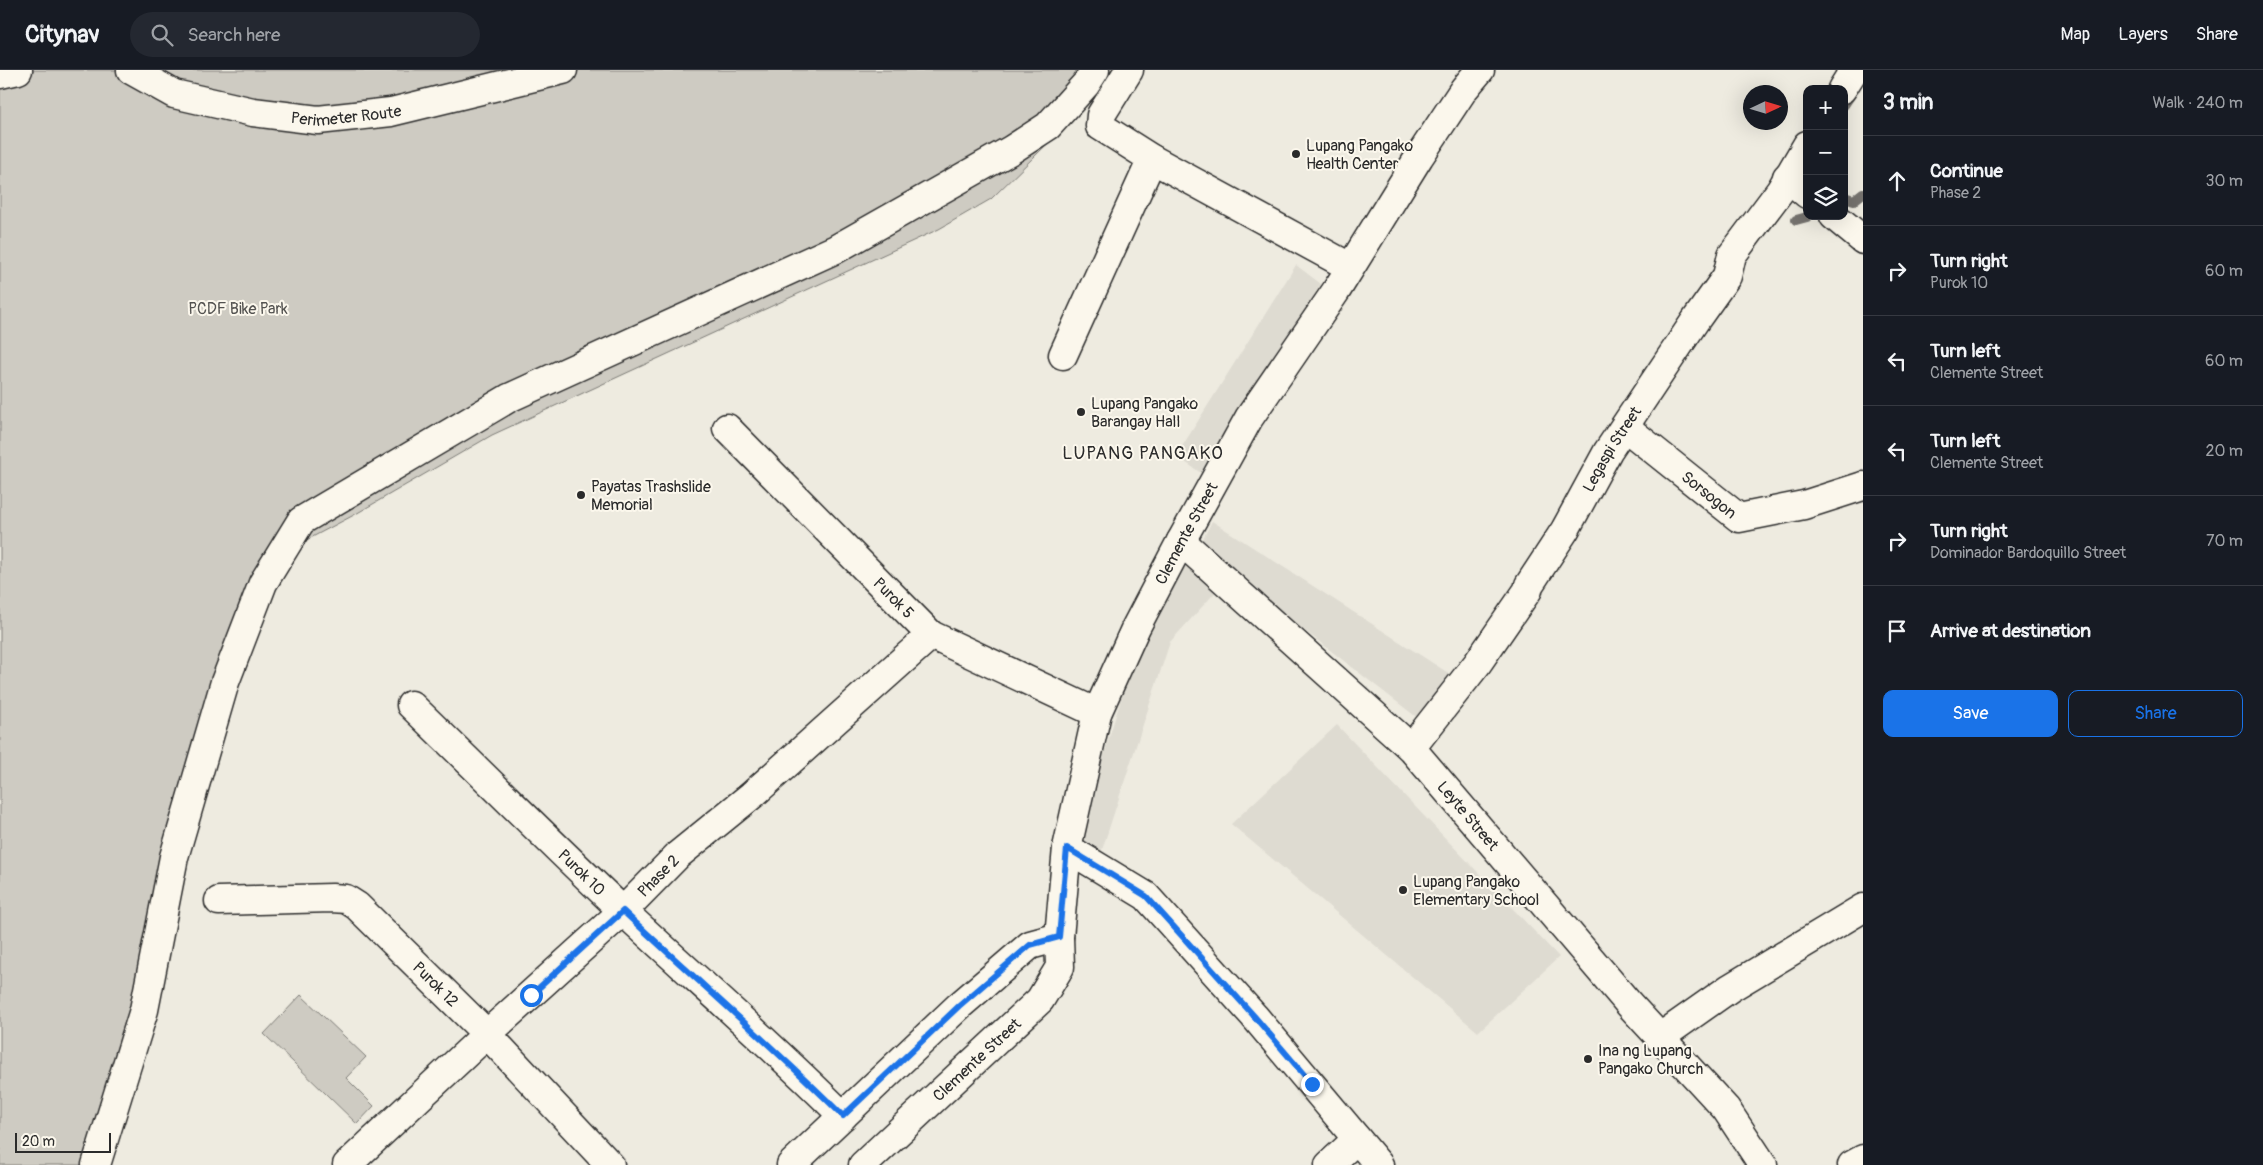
<!DOCTYPE html>
<html lang="en">
<head>
<meta charset="utf-8">
<style>
	:root { --surface:#171b24; --page:#242831; --text:#f1f3f6; --muted:#9ea1a6; --line:#363941; --accent:#1a73e8 }
	body { margin:0; font-family:Pangolin,sans-serif; background:var(--page); color:var(--text) }
	.controls { position:absolute; right:15px; top:15px; display:grid; overflow:hidden; border-radius:10px; box-shadow:0 5px 20px #0002 }
	.controls button { width:45px; height:45px; display:grid; place-items:center; padding:0; border:0; border-bottom:1px solid var(--line); background:var(--surface); color:var(--text); font:25px sans-serif }
	.compass { position:absolute; left:1743px; top:15px; width:45px; height:45px; border-radius:50%; background:var(--surface); box-shadow:0 5px 20px #0002; rotate:86deg }
	.scale { position:absolute; left:15px; bottom:12px; width:96px; box-sizing:border-box; padding-left:5px; border:2px solid #2b2b2b; border-top:0; font-size:14px; line-height:18px; white-space:nowrap; color:#2b2b2b; -webkit-text-stroke:4px #fbf7ec; paint-order:stroke }
	.stop { position:absolute; width:15px; height:15px; margin:-11px; border:4px solid #1a73e8; border-radius:50%; background:#fff }
	.stop.end { background:#1a73e8; border-color:#fff; box-shadow:0 1px 5px #0008 }
	.list { margin:0; padding:0; list-style:none }
	h2 { display:flex; justify-content:space-between; align-items:center; height:65px; margin:0; padding:0 20px; font-size:21px }
	h2 small { font-size:16px; font-weight:400; color:var(--muted) }
	.list li { display:grid; grid-template-columns:32px 1fr auto; gap:15px; align-items:center; box-sizing:border-box; height:90px; padding:0 20px; border-top:1px solid var(--line) }
	.list b { display:block; font-size:19px; white-space:nowrap }
	.list p { margin:0; font-size:16px; white-space:nowrap; color:var(--muted) }
	.list em { font-size:16px; font-style:normal; color:var(--muted) }
	.actions { display:flex; gap:10px; padding:15px 20px }
	.actions a { flex:1; padding:11px 0; border:1px solid var(--accent); border-radius:10px; text-align:center; font-size:18px; color:var(--accent) }
	.actions .main { background:var(--accent); color:#fff }
	.icon { flex:none; width:28px; height:28px; fill:none; stroke:currentColor; stroke-width:2; stroke-linecap:round; stroke-linejoin:round }
	.map { position:relative; flex:none; width:1863px; height:1095px; overflow:hidden }
	header { display:flex; align-items:center; gap:30px; box-sizing:border-box; height:70px; padding:0 25px; background:var(--surface); border-bottom:1px solid var(--line) }
	header strong { font-size:24px }
	nav { display:flex; gap:28px; margin-inline-start:auto; font-size:18px }
	.search { width:350px; height:45px; background:var(--page); display:flex; align-items:center; gap:12px; box-sizing:border-box; padding:0 18px; border-radius:28px; color:var(--muted); font-size:19px }
	main { display:flex }
	aside { flex:1; background:var(--surface) }
	.map>svg:first-child { display:block }
	.built { fill:#dedbd1 }
	.green { fill:#cecbc2; stroke:#7c7b76 }
	.lines { fill:none; stroke-linecap:round; stroke-linejoin:round }
	.stream { stroke:#74726e; stroke-width:10 }
	.minor-casing { stroke:#2b2b2b; stroke-width:31 }
	.minor { stroke:#fbf7ec; stroke-width:28 }
	.route { stroke:#1a73e8; stroke-width:6 }
	.poi-dot { fill:#2b2b2b; stroke:#fbf7ec; stroke-width:2 }
	.labels { text-anchor:middle; stroke-width:4; stroke-linejoin:round; paint-order:stroke }
	.street-label { font-size:16px; fill:#2b2b2b; stroke:#fbf7ec }
	.poi-label { font-size:16px; fill:#2b2b2b; stroke:#fbf7ec; text-anchor:start }
	.park-label { font-size:16px; fill:#545351; stroke:#fbf7ec }
	.neighbourhood-label { font-size:18px; letter-spacing:1px; fill:#2b2b2b; stroke:#fbf7ec }
</style>
</head>
<body>
<header>
<strong>Citynav</strong>
<div class="search"><svg class="icon" aria-label="search" viewBox="0 0 24 24"><circle cx="10" cy="10" r="6"/><path d="M15 15l6 6"/></svg>Search here</div>
<nav><a>Map</a><a>Layers</a><a>Share</a></nav>
</header>
<main>
<div class="map">
<svg width="1863" height="1095" viewBox="0 0 1863 1095">
	<rect width="100%" height="100%" fill="#eeebe0"/>
	<filter id="ink" filterUnits="userSpaceOnUse"><feTurbulence type="fractalNoise" baseFrequency=".02" numOctaves="2"/><feDisplacementMap in="SourceGraphic" scale="10" xChannelSelector="R" yChannelSelector="G"/><feConvolveMatrix kernelMatrix="1 2 1 2 8 2 1 2 1" color-interpolation-filters="sRGB"/></filter>
	<g filter="url(#ink)">
		<!-- built -->
		<path class="built" d="M 1296,195 L 1321,214 L 1204,405 L 1176,386 Z
			M 1212,451 L 1456,608 L 1419,649 L 1198,478 Z
			M 1190,487 L 1221,516 L 1170,572 L 1101,783 L 1076,772 L 1146,550 Z
			M 1337,655 L 1559,887 L 1478,962 L 1231,754 Z"/>
		<!-- green -->
		<path class="green" d="M 0,0 L 1110,0 L 1082,40 L 991,129 L 939,159 L 492,365 L 354,445 L 301,473 L 273,516 L 248,571 L 189,762 L 110,1095 L 0,1095 Z
			M 301,925 L 366,987 L 346,1008 L 374,1036 L 357,1054 L 264,964 Z"/>
		<g class="lines">
			<!-- stream -->
			<path class="stream" d="M 1844,35 L 1854,20
				M 1844,127 L 1854,130 L 1863,123
				M 1796,150 L 1807,147"/>
			<defs>
				<g id="minor">
					<path id="s1" d="M 131,0 L 174,24 L 253,42 L 318,50 L 391,42 L 563,0"/>
					<path d="M 1129,0 L 1101,45 L 1100,56 L 1152,89 L 1350,197"/>
					<path d="M 0,4 L 18,0"/>
					<path d="M 1842,19 L 1854,0"/>
					<path d="M 1787,107 L 1807,124"/>
					<path d="M 1834,146 L 1863,170"/>
					<path d="M 1063,285 L 1152,89"/>
					<path id="s2" d="M 1625,357 L 1739,448 L 1804,435 L 1863,416"/>
					<path id="s3" d="M 727,358 L 931,565 L 1097,643"/>
					<path id="s4" d="M 1181,471 L 1411,678 L 1629,934 L 1726,1039 L 1763,1095"/>
					<path id="s5" d="M 411,635 C 483,705 553,775 625,843 C 698,911 773,976 843,1046"/>
					<path id="s6" d="M 1411,678 L 1477,594 L 1528,520 L 1529,515 L 1565,460 L 1608,381 L 1695,251 L 1727,206 L 1732,185 L 1780,121 L 1807,75"/>
					<path d="M 1067,778 L 1146,826 L 1254,946 L 1379,1095"/>
					<path id="s7" d="M 219,831 L 332,828 L 346,829 L 357,836 L 487,964 L 610,1095"/>
					<path d="M 1659,968 L 1730,918 L 1863,838"/>
					<path d="M 96,1095 L 144,940 L 174,787 L 225,612 L 263,513 L 301,451 L 509,328 L 836,179 L 1011,80 L 1048,56 L 1086,14 L 1095,0"/>
					<path id="s8" d="M 347,1095 L 487,964 L 623,841 L 678,785 L 752,725 L 931,565"/>
					<path d="M 791,1095 L 959,936 L 1030,875 L 1059,867"/>
					<path id="s9" d="M 863,1095 L 1040,930 L 1060,897 L 1059,867 L 1067,778 L 1097,643 L 1136,557 L 1181,471 L 1249,348 L 1336,221 L 1419,87 L 1464,19 L 1480,0"/>
					<path d="M 1329,1095 L 1357,1069"/>
					<path d="M 1852,1095 L 1863,1089"/>
				</g>
			</defs>
			<!-- minor casing -->
			<use href="#minor" class="minor-casing"/>
			<!-- minor -->
			<use href="#minor" class="minor"/>
		</g>
	</g>
	<g class="lines" filter="url(#ink)">
		<!-- route -->
		<path class="route" d="M 531,925 L 623,841 C 696,910 772,975 843,1046 L 959,936 L 1030,875 L 1059,867 L 1067,778 L 1146,826 L 1254,946 L 1312,1014"/>
	</g>
	<!-- markers -->
	<g class="poi-dot">
		<circle cx="1296" cy="84" r="5"/>
		<circle cx="1081" cy="342" r="5"/>
		<circle cx="581" cy="425" r="5"/>
		<circle cx="1403" cy="820" r="5"/>
		<circle cx="1588" cy="989" r="5"/>
	</g>
	<g class="labels">
		<!-- street labels -->
		<g class="street-label">
			<text dy="6" stroke="none"><textPath href="#s1" startOffset="224">Perimeter Route</textPath></text>
			<text dy="6" stroke="none"><textPath href="#s6" startOffset="361">Legaspi Street</textPath></text>
			<text dy="6" stroke="none"><textPath href="#s2" startOffset="108">Sorsogon</textPath></text>
			<text dy="6" stroke="none"><textPath href="#s9" startOffset="739">Clemente Street</textPath></text>
			<text dy="6" stroke="none"><textPath href="#s3" startOffset="238">Purok 5</textPath></text>
			<text dy="6" stroke="none"><textPath href="#s4" startOffset="398">Leyte Street</textPath></text>
			<text dy="6" stroke="none"><textPath href="#s5" startOffset="239">Purok 10</textPath></text>
			<text dy="6" stroke="none"><textPath href="#s8" startOffset="425">Phase 2</textPath></text>
			<text dy="6" stroke="none"><textPath href="#s7" startOffset="251">Purok 12</textPath></text>
			<text dy="6" stroke="none"><textPath href="#s9" startOffset="155">Clemente Street</textPath></text>
		</g>
		<!-- poi labels -->
		<g class="poi-label">
			<text x="1306" y="81">Lupang Pangako<tspan x="1306" dy="18">Health Center</tspan></text>
			<text x="1091" y="339">Lupang Pangako<tspan x="1091" dy="18">Barangay Hall</tspan></text>
			<text x="591" y="422">Payatas Trashslide<tspan x="591" dy="18">Memorial</tspan></text>
			<text x="1413" y="817">Lupang Pangako<tspan x="1413" dy="18">Elementary School</tspan></text>
			<text x="1598" y="986">Ina ng Lupang<tspan x="1598" dy="18">Pangako Church</tspan></text>
		</g>
		<!-- park labels -->
		<g class="park-label">
			<text x="238" y="244">PCDF Bike Park</text>
		</g>
		<!-- neighbourhood labels -->
		<g class="neighbourhood-label">
			<text x="1143" y="389">LUPANG PANGAKO</text>
		</g>
	</g>
</svg>
<div class="controls">
<button>+</button>
<button>−</button>
<button><svg class="icon" aria-label="layers" viewBox="0 0 24 24"><path d="M12 4l9 5-9 5-9-5zM3 14l9 5 9-5"/></svg></button>
</div>
<svg class="compass" viewBox="-18 -18 36 36"><path d="M0-13l5 13h-10z" fill="#e53935"/><path d="M0 13l5-13h-10z" fill="#9ea1a6"/></svg>
<div class="scale">20 m</div>
<div class="stop" style="left:531px;top:925px"></div>
<div class="stop end" style="left:1312px;top:1014px"></div>
</div>
<aside>
<h2>3 min<small>Walk · 240 m</small></h2>
<ul class="list">
<li><svg class="icon" aria-label="ahead" viewBox="0 0 24 24"><path d="M12 20V5M6 11l6-6 6 6"/></svg><div><b>Continue</b><p>Phase 2</p></div><em>30 m</em></li>
<li><svg class="icon" aria-label="right" viewBox="0 0 24 24"><path d="M7 20v-9h11M14 6l5 5-5 5"/></svg><div><b>Turn right</b><p>Purok 10</p></div><em>60 m</em></li>
<li><svg class="icon" aria-label="left" viewBox="0 0 24 24"><path d="M17 20v-9H6M10 6l-5 5 5 5"/></svg><div><b>Turn left</b><p>Clemente Street</p></div><em>60 m</em></li>
<li><svg class="icon" aria-label="left" viewBox="0 0 24 24"><path d="M17 20v-9H6M10 6l-5 5 5 5"/></svg><div><b>Turn left</b><p>Clemente Street</p></div><em>20 m</em></li>
<li><svg class="icon" aria-label="right" viewBox="0 0 24 24"><path d="M7 20v-9h11M14 6l5 5-5 5"/></svg><div><b>Turn right</b><p>Dominador Bardoquillo Street</p></div><em>70 m</em></li>
<li><svg class="icon" aria-label="arrive" viewBox="0 0 24 24"><path d="M6 21V4h12l-3 4 3 4H6"/></svg><div><b>Arrive at destination</b></div></li>
</ul>
<div class="actions"><a class="main">Save</a><a>Share</a></div>
</aside>
</main>
</body>
</html>
